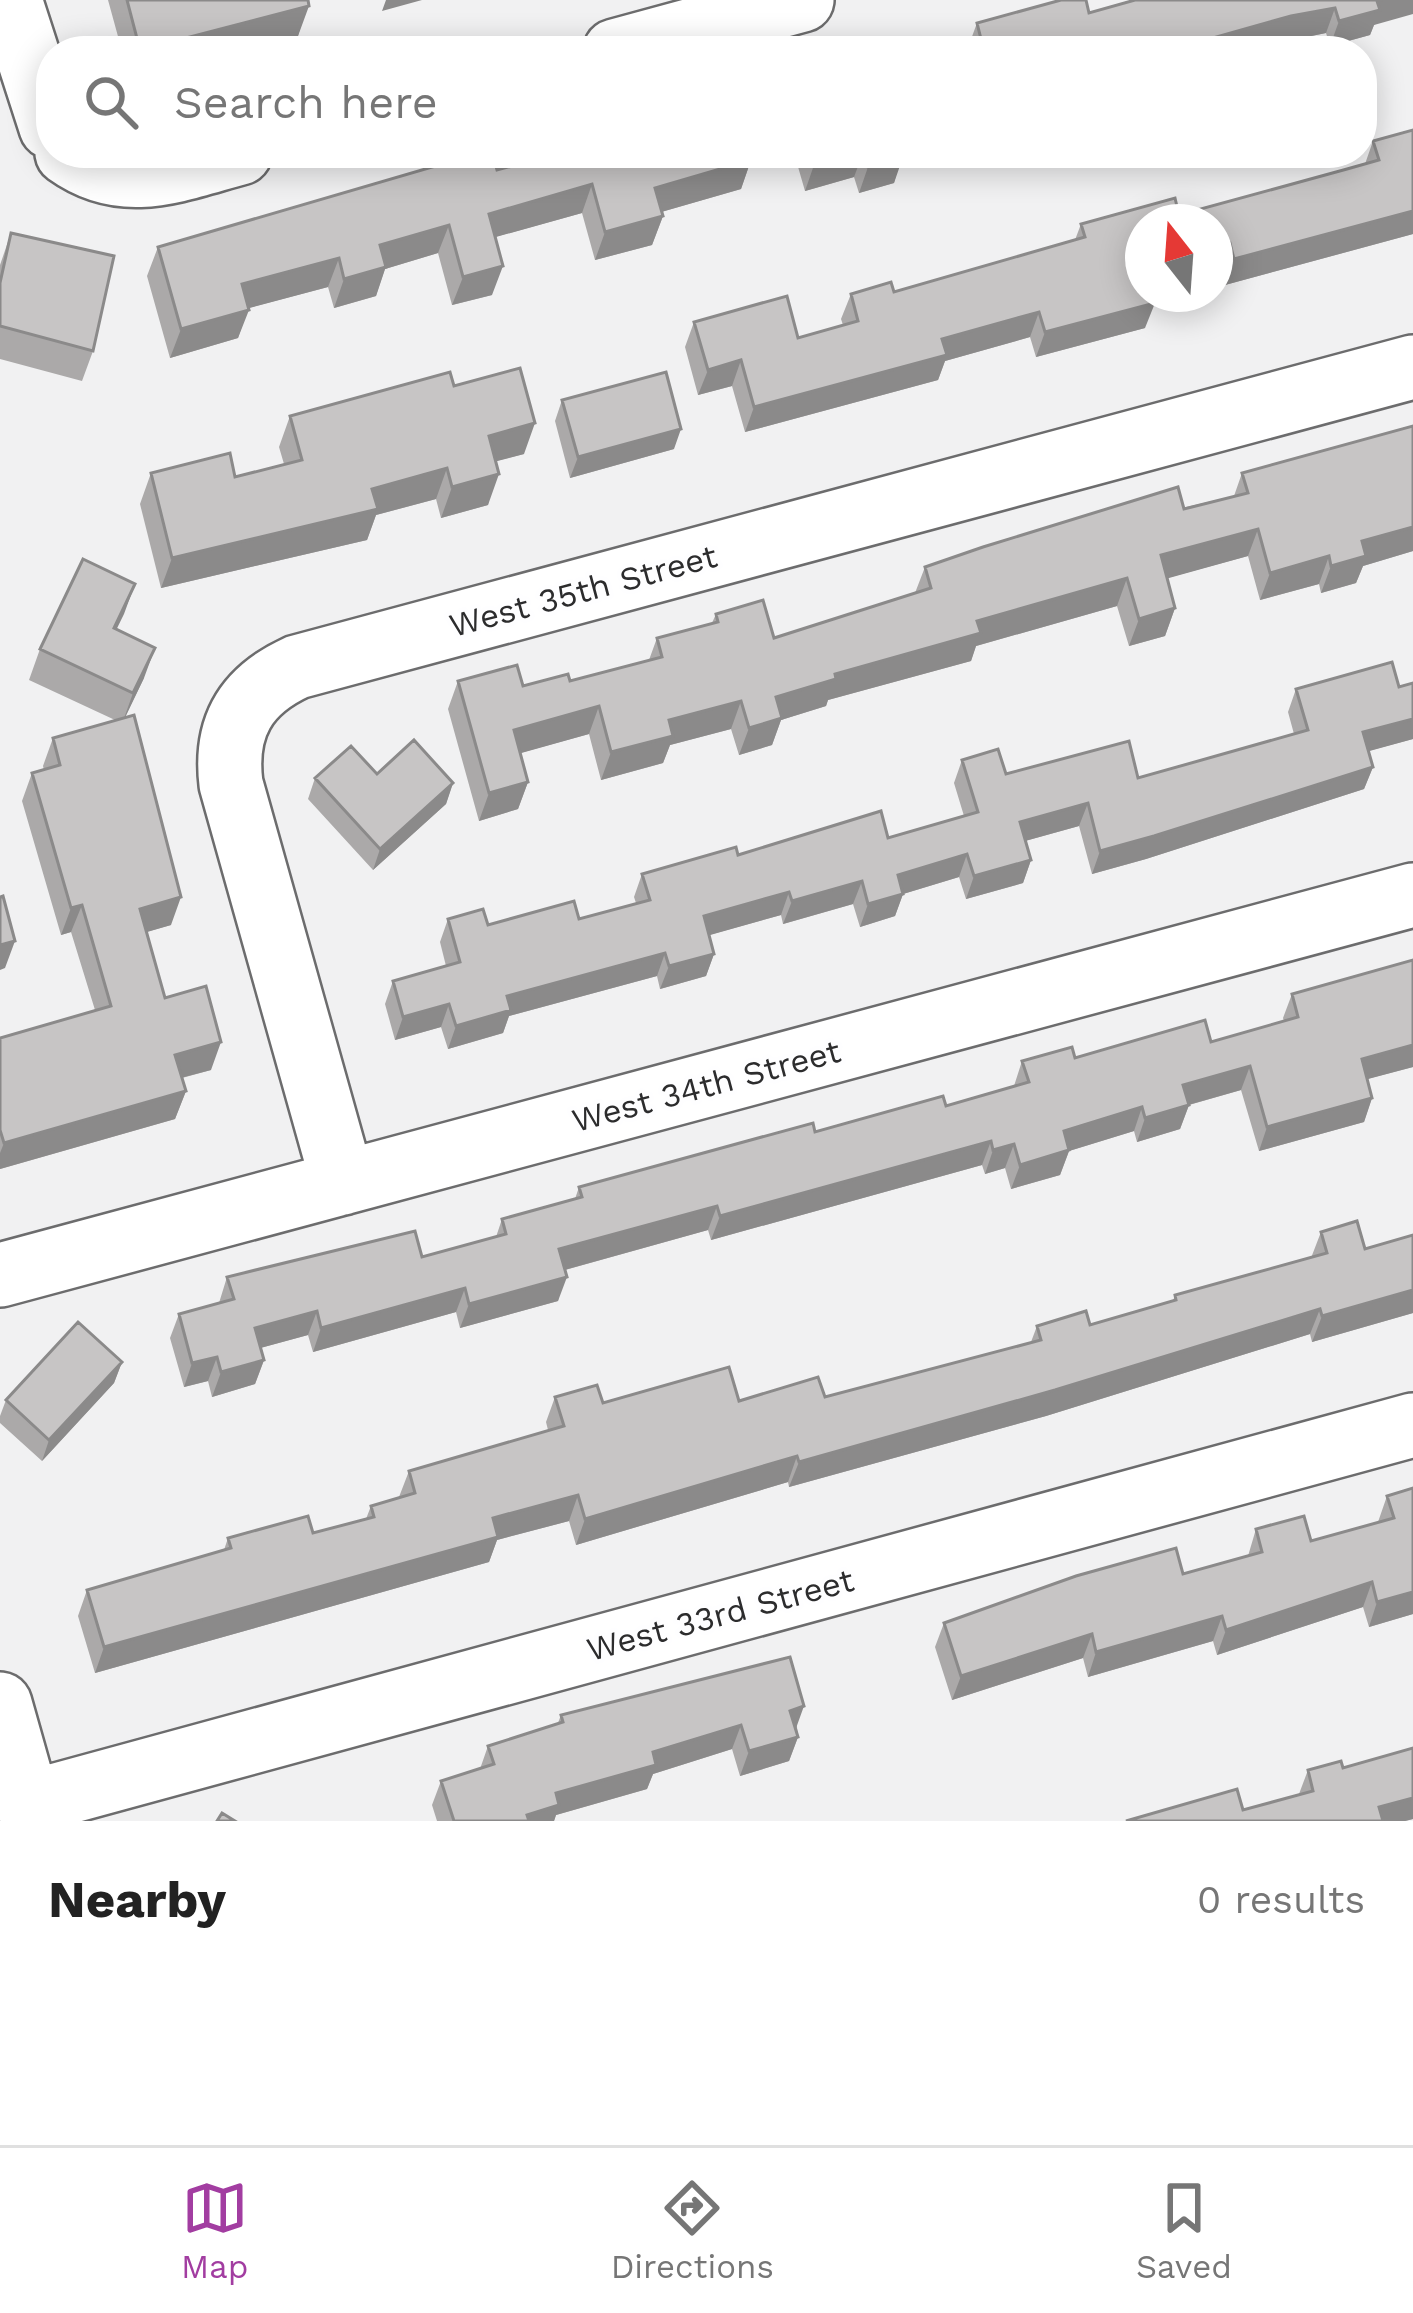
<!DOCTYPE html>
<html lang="en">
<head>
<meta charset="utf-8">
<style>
	:root { --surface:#fff; --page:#f2f2f2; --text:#222; --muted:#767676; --line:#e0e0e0; --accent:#a23da1 }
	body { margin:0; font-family:"Work Sans",sans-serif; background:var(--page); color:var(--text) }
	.compass { position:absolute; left:1125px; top:204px; width:108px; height:108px; border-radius:50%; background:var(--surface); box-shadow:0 6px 30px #0003; rotate:343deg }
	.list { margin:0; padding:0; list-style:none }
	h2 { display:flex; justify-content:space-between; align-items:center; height:156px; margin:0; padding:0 48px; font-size:51px }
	h2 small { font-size:39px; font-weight:400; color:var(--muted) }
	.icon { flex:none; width:66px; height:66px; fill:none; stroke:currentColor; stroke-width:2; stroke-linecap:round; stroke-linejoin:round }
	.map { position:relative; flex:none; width:1413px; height:1821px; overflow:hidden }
	.search { position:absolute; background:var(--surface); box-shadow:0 6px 30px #0003; left:36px; right:36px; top:36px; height:132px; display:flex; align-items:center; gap:30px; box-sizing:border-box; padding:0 42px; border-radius:48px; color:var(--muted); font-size:45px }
	.sheet { height:324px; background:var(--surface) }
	nav { display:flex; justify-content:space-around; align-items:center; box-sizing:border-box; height:168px; border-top:3px solid var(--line); background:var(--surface); font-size:33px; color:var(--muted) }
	nav a { display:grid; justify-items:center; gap:6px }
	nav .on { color:var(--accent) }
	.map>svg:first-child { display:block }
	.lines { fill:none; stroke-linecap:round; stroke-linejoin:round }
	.minor-casing { stroke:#6c6c6d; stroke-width:68 }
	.minor { stroke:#fff; stroke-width:63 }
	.wall { fill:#aba9a9 }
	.shaded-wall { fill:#8b8a8a }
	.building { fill:#c7c5c5; stroke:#8b8a8a; stroke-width:3 }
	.labels { text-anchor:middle; stroke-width:9; stroke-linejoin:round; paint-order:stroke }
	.street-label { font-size:33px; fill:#2c2c2d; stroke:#fefeff }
</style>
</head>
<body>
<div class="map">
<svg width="1413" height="1821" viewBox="0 0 1413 1821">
	<rect width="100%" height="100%" fill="#f1f1f2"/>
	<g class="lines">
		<defs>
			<path id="minor" d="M 10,0 L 51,127
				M 615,51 L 802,0
				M 67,153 C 124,194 177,170 240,153
				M 343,1183 L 231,784 C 224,727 245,691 297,667 L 1413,367
				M 0,1275 L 1413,895
				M 0,1704 L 33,1821
				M 28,1803 L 1413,1425"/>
		</defs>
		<!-- minor casing -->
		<use href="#minor" class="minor-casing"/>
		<!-- minor -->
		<use href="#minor" class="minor"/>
	</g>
	<!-- wall -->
	<path class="wall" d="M 108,0 L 308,0 L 298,36 L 241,51 L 122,51 Z
		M 1413,0 L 1374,25 L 1370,35 L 1330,46 L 1326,33 L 1282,42 L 970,42 L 977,23 L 1089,13 Z
		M 1373,141 L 1413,234 L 1225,285 L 1221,268 L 1143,222 L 1145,328 L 1036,357 L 1030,337 L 945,361 L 938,380 L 745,432 L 732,386 L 698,395 L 685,347 L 694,322 L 798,338 L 843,325 L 841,319 L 851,294 L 894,292 L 1075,240 L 1081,224 L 1179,215 L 1365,164 Z
		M 794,153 L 902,153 L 894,183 L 859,193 L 854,177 L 805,191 Z
		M 751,160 L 741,189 L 661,212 L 663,216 L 652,245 L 595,260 L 582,213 L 495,237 L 492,295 L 452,305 L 438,253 L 385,269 L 376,296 L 334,308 L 328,287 L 248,308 L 238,338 L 170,358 L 147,276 L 158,247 L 497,170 Z
		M 11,233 L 93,351 L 82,381 L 0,359 L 0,265 Z
		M 454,386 L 524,454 L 496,461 L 488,505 L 441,518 L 436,499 L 376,515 L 367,540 L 161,588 L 140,504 L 151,473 L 235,477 L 284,464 L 279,447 L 290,416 Z
		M 562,400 L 674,449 L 570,478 L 555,421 Z
		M 1413,426 L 1413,551 L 1363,566 L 1356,583 L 1321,593 L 1319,584 L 1260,600 L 1248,556 L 1167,578 L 1175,608 L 1165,636 L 1129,646 L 1117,606 L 976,646 L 971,661 L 828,700 L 826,706 L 781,720 L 772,745 L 739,755 L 731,729 L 670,745 L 663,763 L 601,780 L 589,734 L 520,753 L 528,782 L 518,809 L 479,821 L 448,709 L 458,681 L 523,686 L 570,681 L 649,660 L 657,638 L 712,623 L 716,614 L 774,638 L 915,593 L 925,567 L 1234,496 L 1242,473 Z
		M 135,584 L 116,629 L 144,678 L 125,717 L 171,925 L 146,932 L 165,998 L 211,1070 L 182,1078 L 186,1091 L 175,1119 L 0,1169 L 0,1038 L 95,1010 L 71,932 L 61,935 L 22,801 L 32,773 L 44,770 L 43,766 L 53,738 L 115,720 L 29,680 L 40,649 Z
		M 1413,683 L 1413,739 L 1368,751 L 1373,767 L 1364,789 L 1146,859 L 1092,874 L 1079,826 L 1025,841 L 1031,860 L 1023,883 L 966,899 L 959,877 L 903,894 L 895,916 L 860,927 L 853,904 L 783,924 L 781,915 L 709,935 L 714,954 L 706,976 L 660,989 L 657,976 L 509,1016 L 503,1033 L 448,1049 L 441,1027 L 395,1040 L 385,1004 L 393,981 L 446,966 L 440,942 L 448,919 L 488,925 L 579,919 L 636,903 L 634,897 L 642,874 L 738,855 L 888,838 L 964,816 L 954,783 L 962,760 L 1006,774 L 1138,778 L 1294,734 L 1288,712 L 1296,689 L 1399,687 Z
		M 315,778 L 453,783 L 446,804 L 373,870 L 308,799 Z
		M 1413,960 L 1413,1067 L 1367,1079 L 1372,1098 L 1364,1122 L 1259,1151 L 1241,1090 L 1189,1105 L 1180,1129 L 1137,1142 L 1134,1131 L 1069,1151 L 1060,1175 L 1011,1189 L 1005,1168 L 985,1174 L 982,1165 L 711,1240 L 708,1230 L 565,1270 L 558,1301 L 460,1328 L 456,1312 L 313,1352 L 308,1335 L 260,1348 L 264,1360 L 255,1384 L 212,1397 L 208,1381 L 184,1387 L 170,1338 L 179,1314 L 219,1303 L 227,1277 L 422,1257 L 496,1237 L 502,1219 L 575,1199 L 579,1187 L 815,1132 L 946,1106 L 1014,1086 L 1022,1061 L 1075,1058 L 1211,1042 L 1284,1021 L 1283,1018 L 1292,994 Z
		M 1321,1232 L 1365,1249 L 1413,1236 L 1413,1313 L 1312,1342 L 1310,1334 L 1046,1416 L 789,1487 L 788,1482 L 576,1545 L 569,1521 L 497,1540 L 489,1562 L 95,1673 L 78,1616 L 87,1590 L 224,1550 L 228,1538 L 313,1533 L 366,1519 L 371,1506 L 399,1497 L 409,1471 L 548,1430 L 546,1422 L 555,1397 L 603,1403 L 825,1397 L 1031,1342 L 1037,1326 L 1090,1325 L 1173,1301 L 1175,1295 L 1311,1258 Z
		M 122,1362 L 114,1383 L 42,1461 L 0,1423 L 0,1416 L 6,1400 Z
		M 1413,1488 L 1413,1614 L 1369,1627 L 1363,1607 L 1217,1655 L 1213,1641 L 1088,1677 L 1083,1658 L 952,1700 L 935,1647 L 944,1623 L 1183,1574 L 1248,1556 L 1256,1529 L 1311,1541 L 1378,1522 L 1387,1496 Z
		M 790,1657 L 798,1737 L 789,1761 L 740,1776 L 732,1749 L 653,1774 L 647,1789 L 556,1815 L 554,1821 L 437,1821 L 432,1805 L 441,1781 L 480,1769 L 488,1746 L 558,1723 L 561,1715 Z
		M 1413,1748 L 1413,1819 L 1405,1821 L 1243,1810 L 1299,1794 L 1308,1770 L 1343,1768 Z"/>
	<!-- shaded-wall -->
	<path class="shaded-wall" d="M 386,0 L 422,0 L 382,11 Z
		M 1382,0 L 1413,0 L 1413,14 L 1374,25 L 1370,35 L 1330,46 L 1339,21 Z
		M 309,6 L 298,36 L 241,51 L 140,51 Z
		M 1335,8 L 1326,33 L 1282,42 L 1249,51 L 1167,51 L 1291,16 Z
		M 859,153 L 863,153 L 854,177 L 805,191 L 814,165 Z
		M 903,157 L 894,183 L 859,193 L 868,167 Z
		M 751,160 L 741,189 L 644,217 L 655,188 Z
		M 592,184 L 582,213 L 478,242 L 489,214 Z
		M 1413,211 L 1413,234 L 1225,285 L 1234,259 Z
		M 663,216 L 652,245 L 595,260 L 605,232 Z
		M 449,225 L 438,253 L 385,269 L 376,296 L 334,308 L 344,279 L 380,245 Z
		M 1230,243 L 1221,268 L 1215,270 L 1215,247 Z
		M 339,258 L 328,287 L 231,313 L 242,284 Z
		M 503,266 L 492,295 L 452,305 L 463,277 Z
		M 1155,303 L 1145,328 L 1036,357 L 1045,332 Z
		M 249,310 L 238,338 L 170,358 L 181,329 Z
		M 1039,312 L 1030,337 L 945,361 L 938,380 L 745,432 L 754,407 L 942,339 Z
		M 741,360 L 732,386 L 698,395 L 708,370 Z
		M 535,423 L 524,454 L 478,466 L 489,436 Z
		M 681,429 L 674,449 L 570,478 L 578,457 Z
		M 447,468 L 436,499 L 376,515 L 367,540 L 161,588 L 172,558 L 372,489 Z
		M 499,474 L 488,505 L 441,518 L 452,487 Z
		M 1413,527 L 1413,551 L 1363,566 L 1356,583 L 1321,593 L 1331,566 L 1362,541 Z
		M 1258,529 L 1248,556 L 1151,583 L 1161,555 Z
		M 1329,556 L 1319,584 L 1260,600 L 1270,573 Z
		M 1127,578 L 1117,606 L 976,646 L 971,661 L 828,700 L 826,706 L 781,720 L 772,745 L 739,755 L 749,728 L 776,697 L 977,621 Z
		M 135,584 L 124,614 L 102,659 L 114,628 Z
		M 1175,608 L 1165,636 L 1129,646 L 1139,619 Z
		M 155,648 L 144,678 L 122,724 L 133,693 Z
		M 741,701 L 731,729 L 670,745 L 663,763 L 601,780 L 611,752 L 669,720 Z
		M 599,706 L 589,734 L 504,758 L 514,730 Z
		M 1413,719 L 1413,739 L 1355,755 L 1363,732 Z
		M 1373,767 L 1364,789 L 1146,859 L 1092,874 L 1100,851 Z
		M 528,782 L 518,809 L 479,821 L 489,793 Z
		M 453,783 L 446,804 L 373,870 L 380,849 Z
		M 1088,803 L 1079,826 L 1011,845 L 1020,822 Z
		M 967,854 L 959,877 L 903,894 L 895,916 L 860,927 L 868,904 L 898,875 Z
		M 1031,860 L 1023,883 L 966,899 L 974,876 Z
		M 862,881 L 853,904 L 783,924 L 792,901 Z
		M 789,892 L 781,915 L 696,939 L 704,916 Z
		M 181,897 L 171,925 L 130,937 L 140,909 Z
		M 82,905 L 71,932 L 61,935 L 71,908 Z
		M 15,941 L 5,968 L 0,970 L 0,945 Z
		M 665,953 L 657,976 L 509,1016 L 503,1033 L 448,1049 L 456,1026 L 507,996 Z
		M 714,954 L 706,976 L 660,989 L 669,966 Z
		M 449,1004 L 441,1027 L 395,1040 L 403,1017 Z
		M 221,1042 L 211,1070 L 165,1082 L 175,1055 Z
		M 1413,1045 L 1413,1067 L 1353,1083 L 1362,1059 Z
		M 1250,1066 L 1241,1090 L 1174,1109 L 1183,1085 Z
		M 186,1091 L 175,1119 L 0,1169 L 0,1153 L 4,1143 Z
		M 1372,1098 L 1364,1122 L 1259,1151 L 1267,1127 Z
		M 1189,1105 L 1180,1129 L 1137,1142 L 1145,1118 Z
		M 1142,1107 L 1134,1131 L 1069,1151 L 1060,1175 L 1011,1189 L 1020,1165 L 1064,1131 Z
		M 991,1141 L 982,1165 L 711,1240 L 720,1216 Z
		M 1014,1144 L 1005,1168 L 985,1174 L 993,1150 Z
		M 717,1206 L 708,1230 L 550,1274 L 559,1249 Z
		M 567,1277 L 558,1301 L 460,1328 L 469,1304 Z
		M 465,1288 L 456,1312 L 313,1352 L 321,1328 Z
		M 1413,1290 L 1413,1313 L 1312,1342 L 1322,1316 Z
		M 1320,1309 L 1310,1334 L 1046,1416 L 789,1487 L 799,1462 Z
		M 317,1311 L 308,1335 L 246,1352 L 255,1328 Z
		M 217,1357 L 208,1381 L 184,1387 L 192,1363 Z
		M 264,1360 L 255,1384 L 212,1397 L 221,1372 Z
		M 122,1362 L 114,1383 L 42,1461 L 49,1440 Z
		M 797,1456 L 788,1482 L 576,1545 L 585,1519 Z
		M 578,1495 L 569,1521 L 497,1540 L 489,1562 L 95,1673 L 104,1647 L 493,1518 Z
		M 1372,1582 L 1363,1607 L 1217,1655 L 1226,1630 Z
		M 1413,1592 L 1413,1614 L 1369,1627 L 1377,1602 Z
		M 1222,1616 L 1213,1641 L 1088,1677 L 1096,1652 Z
		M 1092,1634 L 1083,1658 L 952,1700 L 961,1676 Z
		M 804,1706 L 795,1731 L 790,1711 Z
		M 741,1725 L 732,1749 L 653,1774 L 647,1789 L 556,1815 L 554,1821 L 525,1821 L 527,1815 L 556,1793 L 653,1752 Z
		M 798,1737 L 789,1761 L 740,1776 L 749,1751 Z
		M 1413,1798 L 1413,1819 L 1405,1821 L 1374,1821 L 1379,1807 Z"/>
	<!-- building -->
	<path class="building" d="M 127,0 L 308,0 L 309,6 L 140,50 Z
		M 1061,0 L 1086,0 L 1089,13 L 1135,0 L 1382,0 L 1377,1 L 1380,10 L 1339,21 L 1335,8 L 1291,16 L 1167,51 L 938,51 L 981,39 L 977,23 Z
		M 894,42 L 897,51 L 860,51 Z
		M 1413,130 L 1413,211 L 1234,259 L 1230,243 L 1215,247 L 1215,222 L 1143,222 L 1143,294 L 1152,294 L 1155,303 L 1045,332 L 1039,312 L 942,339 L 947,355 L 754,407 L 741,360 L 708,370 L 694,322 L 787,296 L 798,338 L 858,321 L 851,294 L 891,282 L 894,292 L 1085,237 L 1081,224 L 1175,198 L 1179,215 L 1347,169 L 1379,160 L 1373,141 Z
		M 480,153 L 492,153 L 497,170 L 561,153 L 749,153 L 751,160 L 655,188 L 663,216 L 605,232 L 592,184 L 489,214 L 503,266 L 463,277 L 449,225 L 380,245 L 386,267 L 344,279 L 339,258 L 242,284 L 249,310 L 181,329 L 158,247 Z
		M 811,153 L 859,153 L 814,165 Z
		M 864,153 L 902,153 L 903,157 L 868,167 Z
		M 11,233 L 114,256 L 93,351 L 0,326 L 0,283 Z
		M 520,368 L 535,423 L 489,436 L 499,474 L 452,487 L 447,468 L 372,489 L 378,509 L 172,558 L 151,473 L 230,453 L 235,477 L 302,460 L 290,416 L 450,372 L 454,386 Z
		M 666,372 L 681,429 L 578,457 L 562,400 Z
		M 1413,426 L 1413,527 L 1362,541 L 1366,556 L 1331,566 L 1329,556 L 1270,573 L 1258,529 L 1161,555 L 1175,608 L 1139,619 L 1127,578 L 977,621 L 981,633 L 835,674 L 836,679 L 776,697 L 782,718 L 749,728 L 741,701 L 669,720 L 673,736 L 611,752 L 599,706 L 514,730 L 528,782 L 489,793 L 458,681 L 517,665 L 523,686 L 568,674 L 570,681 L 662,657 L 657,638 L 718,622 L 716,614 L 763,600 L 774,638 L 931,588 L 925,567 L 983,547 L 1178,487 L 1184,509 L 1248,493 L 1242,473 Z
		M 83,559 L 135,584 L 114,628 L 155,648 L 133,693 L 40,649 Z
		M 1392,662 L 1399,687 L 1413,683 L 1413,719 L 1363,732 L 1373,767 L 1154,836 L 1100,851 L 1088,803 L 1020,822 L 1031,860 L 974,876 L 967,854 L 898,875 L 903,894 L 868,904 L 862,881 L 792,901 L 789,892 L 704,916 L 714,954 L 669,966 L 665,953 L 507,996 L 511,1010 L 456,1026 L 449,1004 L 403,1017 L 393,981 L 460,962 L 448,919 L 483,909 L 488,925 L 574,901 L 579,919 L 650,900 L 642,874 L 736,847 L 738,855 L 881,811 L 888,838 L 978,812 L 962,760 L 998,749 L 1006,774 L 1129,741 L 1138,778 L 1308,730 L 1296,689 Z
		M 134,715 L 181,897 L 140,909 L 165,998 L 206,986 L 221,1042 L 175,1055 L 186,1091 L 4,1143 L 0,1130 L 0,1038 L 111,1006 L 82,905 L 71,908 L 32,773 L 60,765 L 53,738 Z
		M 414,740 L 453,783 L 380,849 L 315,778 L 351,746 L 377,774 Z
		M 3,896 L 15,941 L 0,945 L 0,897 Z
		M 1413,960 L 1413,1045 L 1362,1059 L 1372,1098 L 1267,1127 L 1250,1066 L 1183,1085 L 1189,1105 L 1145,1118 L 1142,1107 L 1064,1131 L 1069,1150 L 1020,1165 L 1014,1144 L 993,1150 L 991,1141 L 720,1216 L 717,1206 L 559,1249 L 567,1277 L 469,1304 L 465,1288 L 321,1328 L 317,1311 L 255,1328 L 264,1360 L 221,1372 L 217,1357 L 192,1363 L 179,1314 L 234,1299 L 227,1277 L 415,1231 L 422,1257 L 506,1234 L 502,1219 L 582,1197 L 579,1187 L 813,1123 L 815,1132 L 943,1096 L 946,1106 L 1029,1082 L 1022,1061 L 1072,1047 L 1075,1058 L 1205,1020 L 1211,1042 L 1298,1017 L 1292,994 Z
		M 1357,1221 L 1365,1249 L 1413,1235 L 1413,1290 L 1322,1316 L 1320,1309 L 1055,1390 L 799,1462 L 797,1456 L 585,1519 L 578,1495 L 493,1518 L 498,1537 L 104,1647 L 87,1590 L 231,1548 L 228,1538 L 308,1516 L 313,1533 L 374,1517 L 371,1506 L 415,1493 L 409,1471 L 564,1426 L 555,1397 L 597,1385 L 603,1403 L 729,1367 L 739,1401 L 818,1377 L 825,1397 L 1041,1340 L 1037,1326 L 1086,1311 L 1090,1325 L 1176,1300 L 1175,1295 L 1327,1253 L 1321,1232 Z
		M 78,1322 L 122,1362 L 49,1440 L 6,1400 Z
		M 1413,1488 L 1413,1592 L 1377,1602 L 1372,1582 L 1226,1630 L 1222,1616 L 1096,1652 L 1092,1634 L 961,1676 L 944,1623 L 1076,1576 L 1176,1548 L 1183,1574 L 1262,1552 L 1256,1529 L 1304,1516 L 1311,1541 L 1394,1518 L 1387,1496 Z
		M 790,1657 L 804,1706 L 790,1711 L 798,1737 L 749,1751 L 741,1725 L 653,1752 L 656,1765 L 556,1793 L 559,1805 L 527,1815 L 529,1821 L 454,1821 L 441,1781 L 494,1764 L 488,1746 L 563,1722 L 561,1715 Z
		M 1413,1748 L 1413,1798 L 1379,1807 L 1383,1821 L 1126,1821 L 1237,1789 L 1243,1810 L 1313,1791 L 1308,1770 L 1341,1761 L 1343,1768 Z
		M 222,1813 L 235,1821 L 217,1821 Z"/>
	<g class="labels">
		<!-- street labels -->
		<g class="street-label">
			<text transform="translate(583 590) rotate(-15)" y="12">West 35th Street</text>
			<text transform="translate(706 1085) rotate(-15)" y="12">West 34th Street</text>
			<text transform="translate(720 1614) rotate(-15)" y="12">West 33rd Street</text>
		</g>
	</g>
</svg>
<svg class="compass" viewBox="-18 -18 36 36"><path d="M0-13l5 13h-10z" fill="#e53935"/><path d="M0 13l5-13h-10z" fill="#767676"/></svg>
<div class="search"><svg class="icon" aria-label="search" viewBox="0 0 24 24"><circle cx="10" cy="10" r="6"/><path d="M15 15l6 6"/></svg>Search here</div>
</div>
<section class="sheet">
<h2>Nearby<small>0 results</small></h2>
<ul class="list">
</ul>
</section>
<nav>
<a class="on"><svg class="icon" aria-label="map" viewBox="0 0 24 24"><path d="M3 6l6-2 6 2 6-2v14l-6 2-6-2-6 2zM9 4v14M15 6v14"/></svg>Map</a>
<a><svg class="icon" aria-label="directions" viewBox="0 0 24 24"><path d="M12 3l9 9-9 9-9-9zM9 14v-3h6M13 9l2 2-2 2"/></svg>Directions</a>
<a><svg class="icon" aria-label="saved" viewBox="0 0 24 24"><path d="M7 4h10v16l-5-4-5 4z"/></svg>Saved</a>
</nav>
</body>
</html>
